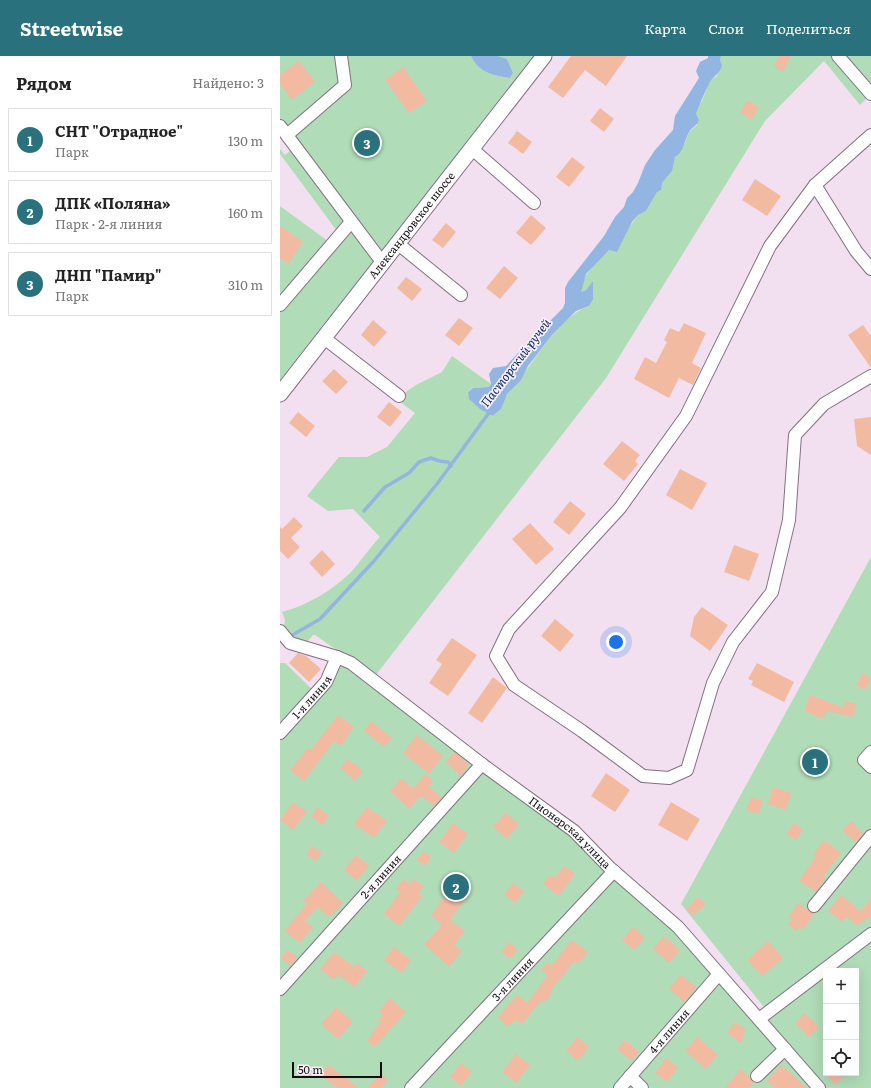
<!DOCTYPE html>
<html lang="ru">
<head>
<meta charset="utf-8">
<style>
	:root { --surface:#fff; --page:#f6f6f6; --text:#222; --muted:#767676; --line:#e0e0e0; --accent:#29717c }
	body { margin:0; font-family:Literata,serif; background:var(--page); color:var(--text) }
	.controls { position:absolute; right:12px; bottom:12px; display:grid; overflow:hidden; border-radius:0px; box-shadow:0 4px 16px #0002 }
	.controls button { width:36px; height:36px; display:grid; place-items:center; padding:0; border:0; border-bottom:1px solid var(--line); background:var(--surface); color:var(--text); font:20px sans-serif }
	.scale { position:absolute; left:12px; bottom:10px; width:90px; box-sizing:border-box; padding-left:4px; border:2px solid #130d12; border-top:0; font-size:11px; line-height:14px; white-space:nowrap; color:#130d12; -webkit-text-stroke:3px #fdeefc; paint-order:stroke }
	.you { position:absolute; left:336px; top:586px; width:14px; height:14px; margin:-10px; border:3px solid #fff; border-radius:50%; background:#1a73e8; box-shadow:0 0 0 6px #1a73e833 }
	.badge { display:grid; place-items:center; width:26px; height:26px; border-radius:50%; background:var(--accent); color:#fff; font-size:13px; font-weight:700 }
	.pin { position:absolute; translate:-50% -50%; border:2px solid #fff; box-shadow:0 1px 4px #0006 }
	.list { margin:0; padding:0; list-style:none }
	h2 { display:flex; justify-content:space-between; align-items:center; height:52px; margin:0; padding:0 16px; font-size:17px }
	h2 small { font-size:13px; font-weight:400; color:var(--muted) }
	.list li { display:grid; grid-template-columns:26px 1fr auto; gap:12px; align-items:center; box-sizing:border-box; height:64px; margin:0 8px 8px; padding:0 8px; border:1px solid var(--line); border-radius:0px }
	.list b { display:block; font-size:15px; white-space:nowrap }
	.list p { margin:0; font-size:13px; white-space:nowrap; color:var(--muted) }
	.list em { font-size:13px; font-style:normal; color:var(--muted) }
	.icon { flex:none; width:22px; height:22px; fill:none; stroke:currentColor; stroke-width:2; stroke-linecap:round; stroke-linejoin:round }
	.map { position:relative; flex:none; width:591px; height:1032px; overflow:hidden }
	header { display:flex; align-items:center; gap:24px; box-sizing:border-box; height:56px; padding:0 20px; background:var(--accent); color:#fff }
	header strong { font-size:19px }
	nav { display:flex; gap:22px; margin-inline-start:auto; font-size:14px }
	main { display:flex }
	aside { flex:1; background:var(--surface) }
	.map>svg:first-child { display:block }
	.green { fill:#b0dcb7; fill-rule:evenodd }
	.water { fill:#93b5e2 }
	.lines { fill:none; stroke-linecap:round; stroke-linejoin:round }
	.stream { stroke:#93b5e2; stroke-width:3.5 }
	.building { fill:#f3baa2 }
	.minor-casing { stroke:#817180; stroke-width:14 }
	.tertiary-casing { stroke:#817180; stroke-width:17 }
	.minor { stroke:#fff; stroke-width:12 }
	.tertiary { stroke:#fff; stroke-width:15 }
	.labels { text-anchor:middle; stroke-width:3.5; stroke-linejoin:round; paint-order:stroke }
	.street-label { font-size:11px; fill:#130d12; stroke:#fdeefc }
	.water-label { font-size:12px; font-style:italic; fill:#003064; stroke:#fdeefc }
</style>
</head>
<body>
<header>
<strong>Streetwise</strong>
<nav><a>Карта</a><a>Слои</a><a>Поделиться</a></nav>
</header>
<main>
<aside>
<h2>Рядом<small>Найдено: 3</small></h2>
<ul class="list">
<li><span class="badge">1</span><div><b>СНТ &quot;Отрадное&quot;</b><p>Парк</p></div><em>130 m</em></li>
<li><span class="badge">2</span><div><b>ДПК «Поляна»</b><p>Парк · 2-я линия</p></div><em>160 m</em></li>
<li><span class="badge">3</span><div><b>ДНП &quot;Памир&quot;</b><p>Парк</p></div><em>310 m</em></li>
</ul>
</aside>
<div class="map">
<svg width="591" height="1032" viewBox="0 0 591 1032">
	<rect width="100%" height="100%" fill="#f2e0f0"/>
	<!-- green -->
	<path class="green" d="M 0,0 L 191,0 C 199,17 212,19 230,22 L 233,17 L 227,3 L 218,0 L 264,0 L 0,338 L 0,150 L 52,188 L 60,179 L 0,98 L 0,93 L 5,99 L 15,91 L 0,70 Z
		M 441,0 L 591,0 L 591,38 L 580,49 L 544,5 L 485,65 L 326,322 L 92,624 L 294,775 L 398,871 L 480,963 L 488,956 L 401,848 L 591,501 L 591,1032 L 0,1032 L 0,607 L 5,607 L 36,637 L 58,598 L 58,595 L 35,579 L 33,579 L 26,587 L 13,584 L 13,578 L 3,575 L 5,564 L 2,556 C 26,550 51,535 69,518 C 80,507 89,492 100,481 L 73,453 L 48,455 L 27,440 L 59,401 L 87,401 L 107,391 L 135,357 L 119,345 L 127,335 L 136,329 L 162,316 L 172,300 L 211,328 L 209,331 L 192,332 L 188,336 L 213,360 C 223,354 221,344 228,337 C 253,311 274,263 309,250 L 313,226 L 306,234 L 301,236 C 299,217 332,192 346,179 L 346,176 L 358,159 L 366,155 L 382,127 L 392,115 L 392,106 L 405,87 L 409,76 L 417,69 L 416,58 L 417,51 L 422,45 L 430,24 L 437,20 ZM 546,915 L 576,915 L 576,1017 L 546,1017 Z"/>
	<!-- water -->
	<path class="water" d="M 191,0 L 218,0 L 227,3 L 233,17 L 230,22 C 212,19 199,17 191,0 Z
		M 428,0 L 441,0 L 440,5 L 442,9 C 441,15 436,19 432,23 C 429,26 417,54 416,58 L 419,64 C 417,70 412,71 409,76 C 404,85 404,96 395,101 L 392,115 L 382,127 L 381,134 L 377,136 L 366,155 L 358,159 L 352,166 L 337,196 L 329,194 L 306,218 L 301,236 L 306,234 L 313,225 L 313,243 L 309,250 L 296,255 L 272,279 L 248,310 L 241,324 L 227,338 L 221,353 L 213,360 L 200,353 L 189,343 L 188,336 L 193,332 L 209,331 L 211,328 L 209,318 L 213,312 L 226,310 L 239,296 L 259,283 L 264,271 L 283,252 L 285,247 L 285,232 L 288,226 L 324,180 L 335,161 L 344,151 L 347,142 L 353,136 L 358,127 L 365,109 L 375,94 L 393,74 L 395,60 L 419,22 L 416,15 L 420,6 L 428,2 Z"/>
	<g class="lines">
		<!-- stream -->
		<path class="stream" d="M 84,455 L 105,431 L 129,417 L 139,406 L 151,402 L 159,405 L 168,406 L 171,410
			M 9,581 L 40,563 L 94,505 L 157,428 L 211,354"/>
	</g>
	<!-- building -->
	<path class="building" d="M 291,0 L 347,0 L 326,30 L 305,14 L 283,42 L 268,31 Z
		M 499,0 L 511,0 L 503,16 L 494,10 Z
		M 19,5 L 35,26 L 12,44 L 0,28 L 0,19 Z
		M 123,11 L 147,45 L 129,57 L 105,24 Z
		M 468,44 L 479,52 L 471,64 L 460,56 Z
		M 320,52 L 334,63 L 324,76 L 310,65 Z
		M 237,75 L 252,86 L 243,98 L 228,87 Z
		M 292,101 L 305,111 L 289,131 L 276,121 Z
		M 475,123 L 501,140 L 487,160 L 462,144 Z
		M 251,159 L 266,172 L 251,189 L 236,177 Z
		M 166,167 L 176,176 L 163,192 L 152,184 Z
		M 0,170 L 23,186 L 8,208 L 0,202 Z
		M 224,210 L 238,222 L 220,243 L 206,232 Z
		M 126,221 L 142,233 L 132,245 L 117,232 Z
		M 179,262 L 193,272 L 179,290 L 165,279 Z
		M 93,264 L 107,276 L 94,291 L 81,279 Z
		M 404,267 L 426,277 L 412,307 L 421,312 L 413,329 L 399,322 L 389,342 L 354,323 L 365,301 L 376,307 L 387,286 L 384,284 L 390,272 L 399,276 Z
		M 583,269 L 591,280 L 591,312 L 568,279 Z
		M 54,313 L 68,326 L 56,338 L 42,325 Z
		M 109,346 L 122,356 L 110,371 L 97,361 Z
		M 18,356 L 35,370 L 26,381 L 9,367 Z
		M 591,361 L 591,399 L 577,390 L 574,363 Z
		M 342,385 L 360,399 L 355,405 L 358,408 L 344,425 L 323,408 Z
		M 400,413 L 427,427 L 412,454 L 386,439 Z
		M 290,445 L 306,458 L 289,479 L 273,466 Z
		M 14,461 L 23,470 L 11,482 L 20,491 L 8,503 L 0,495 L 0,471 L 2,473 Z
		M 250,467 L 274,493 L 256,509 L 232,483 Z
		M 454,489 L 479,498 L 469,525 L 444,516 Z
		M 42,494 L 55,508 L 42,521 L 29,507 Z
		M 422,551 L 448,569 L 430,595 L 410,580 L 414,561 Z
		M 275,563 L 294,579 L 280,596 L 261,580 Z
		M 172,582 L 197,599 L 168,640 L 149,627 L 162,608 L 156,604 Z
		M 18,597 L 26,600 L 41,613 L 29,626 L 9,607 Z
		M 477,607 L 514,626 L 504,646 L 471,629 L 473,625 L 468,623 Z
		M 583,617 L 591,622 L 585,634 L 576,629 Z
		M 213,621 L 227,632 L 202,667 L 188,657 Z
		M 530,639 L 564,652 L 565,645 L 576,648 L 573,661 L 547,655 L 543,663 L 524,655 Z
		M 58,659 L 74,671 L 61,690 L 54,685 L 24,725 L 10,714 L 28,692 L 31,694 Z
		M 91,665 L 112,682 L 104,691 L 84,675 Z
		M 137,679 L 163,700 L 149,718 L 123,697 Z
		M 174,696 L 189,708 L 181,720 L 166,706 Z
		M 68,703 L 83,715 L 75,725 L 60,712 Z
		M 326,717 L 350,734 L 335,756 L 311,740 Z
		M 145,718 L 153,725 L 149,731 L 162,742 L 154,750 L 141,740 L 129,753 L 110,735 L 122,722 L 133,733 Z
		M 493,731 L 511,737 L 506,754 L 488,748 Z
		M 471,741 L 483,745 L 479,758 L 466,754 Z
		M 13,746 L 27,756 L 13,774 L 0,764 Z
		M 391,746 L 420,763 L 407,785 L 378,769 Z
		M 38,751 L 49,760 L 42,769 L 31,760 Z
		M 87,751 L 107,765 L 94,782 L 74,768 Z
		M 225,757 L 239,768 L 227,783 L 213,771 Z
		M 571,765 L 583,778 L 577,785 L 574,785 L 562,774 Z
		M 173,767 L 188,778 L 174,797 L 159,786 Z
		M 514,767 L 523,774 L 516,784 L 506,778 Z
		M 544,784 L 561,797 L 544,820 L 546,821 L 536,836 L 519,825 L 536,800 L 533,799 Z
		M 32,790 L 42,797 L 36,805 L 26,798 Z
		M 143,795 L 151,801 L 145,810 L 137,804 Z
		M 76,799 L 89,810 L 77,825 L 64,814 Z
		M 284,810 L 295,818 L 279,840 L 263,828 L 270,819 L 275,822 Z
		M 124,823 L 130,828 L 134,823 L 144,831 L 138,838 L 142,841 L 119,870 L 104,858 L 120,837 L 116,833 Z
		M 41,826 L 63,847 L 51,860 L 47,860 L 38,851 L 25,865 L 33,871 L 20,887 L 4,875 L 27,848 L 23,845 Z
		M 174,827 L 189,838 L 170,864 L 185,875 L 174,889 L 182,895 L 169,911 L 144,888 L 162,869 L 151,859 Z
		M 233,827 L 244,836 L 235,847 L 224,839 Z
		M 561,839 L 580,855 L 591,844 L 591,860 L 578,869 L 575,868 L 567,861 L 562,866 L 548,855 Z
		M 418,841 L 426,848 L 413,860 L 406,853 Z
		M 518,847 L 534,858 L 523,874 L 519,871 L 516,875 L 508,869 L 512,864 L 508,862 Z
		M 353,871 L 365,882 L 354,894 L 342,884 Z
		M 384,880 L 400,894 L 389,907 L 373,893 Z
		M 292,884 L 308,896 L 298,908 L 295,905 L 271,934 L 273,936 L 265,946 L 262,944 L 242,968 L 237,964 L 227,970 L 218,961 L 237,939 L 247,947 L 268,919 L 261,914 L 267,907 L 271,910 Z
		M 488,885 L 503,902 L 482,920 L 467,904 Z
		M 229,886 L 238,894 L 230,903 L 221,896 Z
		M 114,891 L 131,904 L 122,917 L 104,904 Z
		M 7,894 L 17,901 L 10,910 L 1,902 Z
		M 54,896 L 74,911 L 77,907 L 87,915 L 75,931 L 58,919 L 54,924 L 40,913 Z
		M 401,919 L 417,932 L 404,946 L 389,933 Z
		M 110,942 L 126,956 L 95,991 L 87,985 L 100,966 L 98,964 L 103,959 L 99,955 Z
		M 56,951 L 73,966 L 58,983 L 41,968 Z
		M 525,957 L 539,971 L 529,981 L 515,967 Z
		M 455,966 L 466,974 L 461,987 L 447,977 Z
		M 297,981 L 309,991 L 298,1005 L 286,995 Z
		M 417,981 L 438,999 L 426,1013 L 405,995 Z
		M 345,984 L 359,996 L 352,1005 L 337,993 Z
		M 236,998 L 250,1009 L 236,1027 L 222,1016 Z
		M 386,1002 L 398,1012 L 387,1026 L 375,1017 Z
		M 181,1007 L 192,1016 L 181,1030 L 170,1021 Z
		M 49,1009 L 79,1032 L 57,1032 L 41,1019 Z
		M 501,1009 L 527,1032 L 495,1032 L 487,1025 Z
		M 461,1013 L 474,1026 L 469,1032 L 445,1032 Z
		M 101,1017 L 108,1024 L 101,1032 L 87,1032 Z
		M 544,1017 L 567,1017 L 555,1029 Z"/>
	<g class="lines">
		<defs>
			<g id="minor">
				<path d="M 558,0 L 591,38"/>
				<path d="M 0,70 L 102,206"/>
				<path d="M 7,79 L 65,29 L 61,0"/>
				<path d="M 591,79 L 535,129 L 490,190 L 406,360 L 340,452 L 229,573 L 216,600 L 234,629 L 302,675 L 363,720 L 389,722 L 407,714 L 433,627 L 453,586 L 492,536 L 509,464 L 515,379 L 544,348 L 591,320"/>
				<path d="M 191,92 L 254,147"/>
				<path d="M 535,129 L 576,195 L 591,213"/>
				<path d="M 117,187 L 181,239"/>
				<path d="M 0,249 L 71,166"/>
				<path d="M 44,282 L 119,340"/>
				<path id="s1" d="M 0,575 L 10,587 L 57,601 L 71,607 L 203,709 L 294,775 L 329,811 L 398,871 L 539,1032"/>
				<path id="s2" d="M 0,677 L 46,626 L 57,601"/>
				<path d="M 591,696 L 584,704 L 591,711"/>
				<path d="M 534,850 L 591,780"/>
				<path id="s3" d="M 0,933 L 202,708"/>
				<path d="M 479,963 L 591,878"/>
				<path d="M 350,1020 L 362,1032"/>
				<path d="M 477,1020 L 505,993"/>
				<path id="s4" d="M 131,1032 L 334,815"/>
				<path id="s5" d="M 340,1032 L 439,918"/>
			</g>
			<g id="tertiary">
				<path id="s6" d="M 0,338 L 264,0"/>
			</g>
		</defs>
		<!-- minor casing -->
		<use href="#minor" class="minor-casing"/>
		<!-- tertiary casing -->
		<use href="#tertiary" class="tertiary-casing"/>
		<!-- minor -->
		<use href="#minor" class="minor"/>
		<!-- tertiary -->
		<use href="#tertiary" class="tertiary"/>
	</g>
	<g class="labels">
		<!-- street labels -->
		<g class="street-label">
			<text dy="4" stroke="none"><textPath href="#s6" startOffset="214">Александровское шоссе</textPath></text>
			<text dy="4" stroke="none"><textPath href="#s2" startOffset="48">1-я линия</textPath></text>
			<text dy="4" stroke="none"><textPath href="#s1" startOffset="357">Пионерская улица</textPath></text>
			<text dy="4" stroke="none"><textPath href="#s3" startOffset="151">2-я линия</textPath></text>
			<text dy="4" stroke="none"><textPath href="#s4" startOffset="149">3-я линия</textPath></text>
			<text dy="4" stroke="none"><textPath href="#s5" startOffset="75">4-я линия</textPath></text>
		</g>
		<!-- water labels -->
		<g class="water-label">
			<text transform="translate(236 307) rotate(-53)" y="4">Пасторский ручей</text>
		</g>
	</g>
</svg>
<div class="controls">
<button>+</button>
<button>−</button>
<button><svg class="icon" aria-label="locate" viewBox="0 0 24 24"><circle cx="12" cy="12" r="6"/><path d="M12 2v4M12 18v4M2 12h4M18 12h4"/></svg></button>
</div>
<div class="scale">50 m</div>
<div class="you"></div>
<div class="pin badge" style="left:535px;top:706px">1</div>
<div class="pin badge" style="left:176px;top:831px">2</div>
<div class="pin badge" style="left:87px;top:87px">3</div>
</div>
</main>
</body>
</html>
